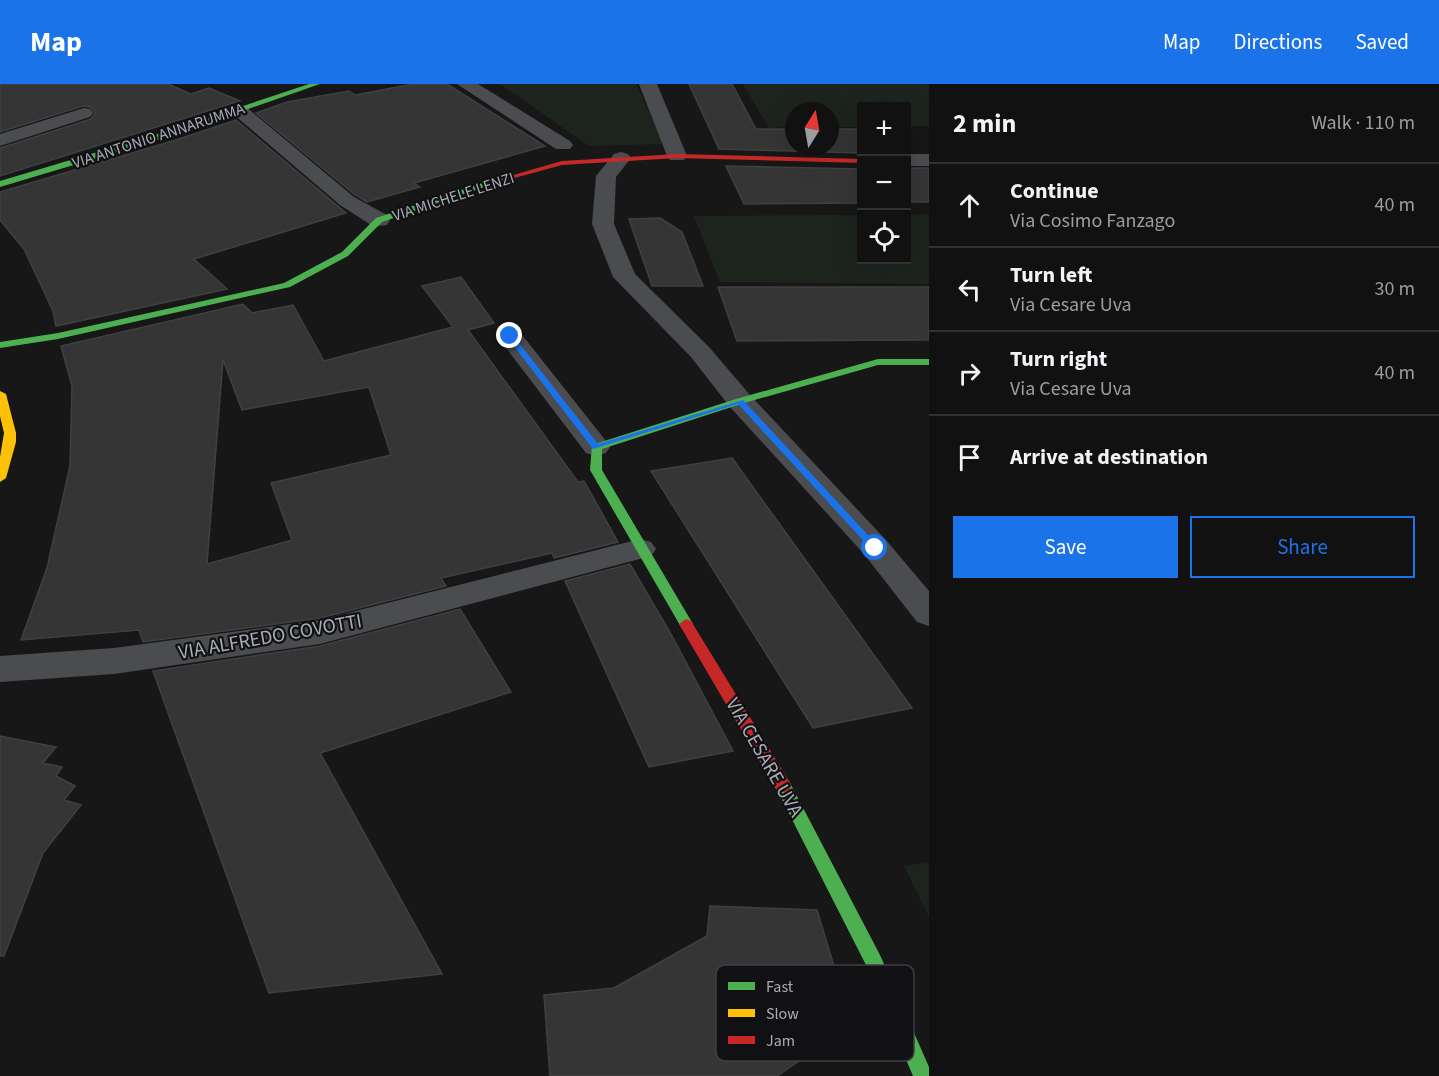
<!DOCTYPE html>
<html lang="en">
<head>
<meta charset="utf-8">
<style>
	:root { --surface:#111; --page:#1e1f1f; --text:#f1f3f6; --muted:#9c9d9f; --line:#303131; --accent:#1a73e8 }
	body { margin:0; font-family:"Source Sans 3",sans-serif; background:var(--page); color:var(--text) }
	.controls { position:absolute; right:18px; top:18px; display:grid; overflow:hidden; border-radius:0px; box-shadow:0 6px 24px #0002 }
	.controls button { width:54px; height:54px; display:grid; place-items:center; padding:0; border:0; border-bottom:2px solid var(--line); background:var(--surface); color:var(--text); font:30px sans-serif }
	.compass { position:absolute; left:785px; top:18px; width:54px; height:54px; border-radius:50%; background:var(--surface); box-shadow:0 6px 24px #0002; rotate:11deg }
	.stop { position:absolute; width:18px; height:18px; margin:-14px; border:4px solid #1a73e8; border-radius:50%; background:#fff }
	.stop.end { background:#1a73e8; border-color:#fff; box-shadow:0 2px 6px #0008 }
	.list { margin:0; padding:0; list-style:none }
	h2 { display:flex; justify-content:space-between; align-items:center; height:78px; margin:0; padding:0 24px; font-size:26px }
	h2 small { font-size:20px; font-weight:400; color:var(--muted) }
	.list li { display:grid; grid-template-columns:39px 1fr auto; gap:18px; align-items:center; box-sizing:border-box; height:84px; padding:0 24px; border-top:2px solid var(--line) }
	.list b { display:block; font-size:22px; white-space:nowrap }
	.list p { margin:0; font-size:20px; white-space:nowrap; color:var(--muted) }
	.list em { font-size:20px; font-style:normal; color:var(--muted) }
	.actions { display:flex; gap:12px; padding:18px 24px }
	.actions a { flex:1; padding:14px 0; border:2px solid var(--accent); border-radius:0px; text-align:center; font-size:21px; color:var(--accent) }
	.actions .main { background:var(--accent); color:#fff }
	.icon { flex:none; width:33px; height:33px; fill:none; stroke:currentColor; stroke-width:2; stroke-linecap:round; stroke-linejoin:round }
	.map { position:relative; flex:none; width:929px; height:992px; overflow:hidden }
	header { display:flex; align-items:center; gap:36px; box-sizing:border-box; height:84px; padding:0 30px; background:var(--accent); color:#fff }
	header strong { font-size:28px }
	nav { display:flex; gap:33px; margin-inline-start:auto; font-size:21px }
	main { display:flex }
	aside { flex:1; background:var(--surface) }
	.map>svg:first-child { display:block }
	.green { fill:#1d241e }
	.building { fill:#353536; stroke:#3f4043; stroke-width:1.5; fill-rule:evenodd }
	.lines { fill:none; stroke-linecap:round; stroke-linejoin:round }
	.street { fill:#4b4c50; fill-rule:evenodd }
	.fast { fill:#4caf50; fill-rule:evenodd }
	.slow { fill:#ffc107; fill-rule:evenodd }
	.jam { fill:#c62828; fill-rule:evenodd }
	.route { fill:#1a73e8 }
	.labels { text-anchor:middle; stroke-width:4.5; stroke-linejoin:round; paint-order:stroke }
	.far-street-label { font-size:16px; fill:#a8adb8; stroke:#111113 }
	.street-label { font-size:20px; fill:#a8adb8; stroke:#111113 }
	.key { fill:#111113; stroke:#3e4045; stroke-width:1.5 }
	.key-label { font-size:16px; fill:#a8adb8 }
</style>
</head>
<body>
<header>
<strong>Map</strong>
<nav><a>Map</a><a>Directions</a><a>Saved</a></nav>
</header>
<main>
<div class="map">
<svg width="929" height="992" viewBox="0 0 929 992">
	<rect width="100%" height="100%" fill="#171717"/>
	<!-- green -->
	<path class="green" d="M 500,0 L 636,0 L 664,60 L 589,62 Z
		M 743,0 L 929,0 L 929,42 L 907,42 L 906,22 L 862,22 L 861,43 L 830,43 L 830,27 L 794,27 L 794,43 L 769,44 Z
		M 929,130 L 929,200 L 720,198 L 694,132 L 861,131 L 862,176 L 906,176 L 907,131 Z
		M 929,778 L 929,833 L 904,782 Z"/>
	<!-- building -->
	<path class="building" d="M 0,0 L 168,0 L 191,10 L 209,4 L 240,17 L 0,92 L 0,64 L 91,35 L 95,29 L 90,23 L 83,22 L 0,48 Z
		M 413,0 L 447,0 L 545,62 L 414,99 L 420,103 L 367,118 L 355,111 L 256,29 L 287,18 L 349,7 L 355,11 Z
		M 689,0 L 732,0 L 756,45 L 794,45 L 794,63 L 830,63 L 830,45 L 861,45 L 861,69 L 719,65 Z
		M 236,36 L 346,129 L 194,175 L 227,205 L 56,242 L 53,227 L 24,165 L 0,136 L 0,108 L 179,55 Z
		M 726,82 L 861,85 L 861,119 L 744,120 Z
		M 906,84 L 929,84 L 929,118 L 906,118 Z
		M 660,134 L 682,148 L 703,202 L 652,202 L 629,135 Z
		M 461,193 L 494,239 L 468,246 L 578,398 L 584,397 L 618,458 L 554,474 L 552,469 L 441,494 L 446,502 L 320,534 L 143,558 L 139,546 L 21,556 L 47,484 L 70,382 L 72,302 L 61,262 L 243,220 L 252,229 L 293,221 L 324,277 L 453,243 L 422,202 ZM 223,276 L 242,326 L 369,303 L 391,371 L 271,399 L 292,456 L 207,480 Z
		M 718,203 L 929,203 L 929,256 L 737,257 Z
		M 732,374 L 912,624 L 813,644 L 651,387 Z
		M 630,480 L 671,550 L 733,667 L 649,683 L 565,497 Z
		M 460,525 L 511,608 L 320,669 L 442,890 L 269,909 L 153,587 L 320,562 Z
		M 0,652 L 56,663 L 43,679 L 62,683 L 56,692 L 75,702 L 64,716 L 81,721 L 43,769 L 4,872 L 0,872 Z
		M 710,822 L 817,826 L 859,965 L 814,967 L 777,992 L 550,992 L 544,911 L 614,904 L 707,852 Z"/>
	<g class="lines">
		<!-- street -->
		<path class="street" d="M 457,0 L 478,0 L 570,57 L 573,61 L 570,65 L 556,65 Z
			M 639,0 L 657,0 L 687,72 L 684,76 L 670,76 L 667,72 Z
			M 239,21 L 245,22 L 354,113 L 387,131 L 390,136 L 387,141 L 379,142 L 371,141 L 340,121 L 233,30 L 230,26 L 233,22 Z
			M 84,24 L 90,25 L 93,29 L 90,33 L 0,62 L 0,50 Z
			M 621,68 L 628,70 L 631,74 L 616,93 L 614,140 L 635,190 L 709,263 L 750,311 L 886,456 L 929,507 L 929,542 L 917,538 L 864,470 L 730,323 L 691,273 L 613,193 L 592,140 L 596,92 L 614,70 Z
			M 906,70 L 929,70 L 929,82 L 906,82 Z
			M 510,244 L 519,247 L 606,357 L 610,363 L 606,369 L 596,372 L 586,369 L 497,252 L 501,247 Z
			M 640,455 L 651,458 L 656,465 L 651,472 L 320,560 L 114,590 L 0,598 L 0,572 L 114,564 L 320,536 Z"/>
		<!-- fast -->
		<path class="fast" d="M 309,0 L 320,0 L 174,51 L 0,103 L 0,97 L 168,47 Z
			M 504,92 L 511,94 L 382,138 L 348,172 L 290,203 L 58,255 L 0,264 L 0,258 L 58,249 L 284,199 L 342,168 L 376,134 Z
			M 878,275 L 929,275 L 929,281 L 878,281 L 744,319 L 602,365 L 602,386 L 693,540 L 691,543 L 681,543 L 590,386 L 592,361 L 736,315 Z
			M 783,696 L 789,697 L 880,871 L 929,983 L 929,992 L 913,992 L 866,881 L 775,702 L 777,697 Z"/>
		<!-- slow -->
		<path class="slow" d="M 0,307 L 6,310 L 16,349 L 16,358 L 6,394 L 0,398 L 0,373 L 4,349 L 0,332 Z"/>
		<!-- jam -->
		<path class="jam" d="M 677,70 L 862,75 L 862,79 L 677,74 L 562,81 L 507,96 L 503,94 L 562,77 Z
			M 686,535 L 691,537 L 789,697 L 791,702 L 789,707 L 783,708 L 777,707 L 679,540 Z"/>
	</g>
	<!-- route -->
	<path class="route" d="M 507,250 L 512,250 L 598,360 L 743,316 L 880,464 L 872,466 L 738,320 L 593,365 L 507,253 Z"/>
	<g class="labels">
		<!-- far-street labels -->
		<g class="far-street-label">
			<text transform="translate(158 51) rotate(-18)" y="6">VIA ANTONIO ANNARUMMA</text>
			<text transform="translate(453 112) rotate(-18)" y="6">VIA MICHELE LENZI</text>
		</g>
		<!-- street labels -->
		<g class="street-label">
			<text transform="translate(270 552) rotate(-10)" y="7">VIA ALFREDO COVOTTI</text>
			<text transform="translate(765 673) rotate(60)" y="7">VIA CESARE UVA</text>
		</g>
	</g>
	<!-- legend -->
	<rect x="716" y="881" width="198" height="96" rx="9" class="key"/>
	<rect x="728" y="898" width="27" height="8" fill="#4caf50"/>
	<rect x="728" y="925" width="27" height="8" fill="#ffc107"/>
	<rect x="728" y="952" width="27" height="8" fill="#c62828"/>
	<g class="key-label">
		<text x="766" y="908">Fast</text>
		<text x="766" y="935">Slow</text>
		<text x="766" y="962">Jam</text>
	</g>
</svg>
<div class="controls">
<button>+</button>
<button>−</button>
<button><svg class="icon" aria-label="locate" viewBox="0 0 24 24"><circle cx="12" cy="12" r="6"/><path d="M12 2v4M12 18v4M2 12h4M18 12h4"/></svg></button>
</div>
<svg class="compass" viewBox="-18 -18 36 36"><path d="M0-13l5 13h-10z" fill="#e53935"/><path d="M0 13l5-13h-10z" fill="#9c9d9f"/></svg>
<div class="stop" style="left:875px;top:464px"></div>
<div class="stop end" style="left:510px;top:252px"></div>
</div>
<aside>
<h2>2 min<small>Walk · 110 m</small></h2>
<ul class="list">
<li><svg class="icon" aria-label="ahead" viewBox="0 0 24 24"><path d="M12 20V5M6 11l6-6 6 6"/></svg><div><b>Continue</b><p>Via Cosimo Fanzago</p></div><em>40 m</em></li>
<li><svg class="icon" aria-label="left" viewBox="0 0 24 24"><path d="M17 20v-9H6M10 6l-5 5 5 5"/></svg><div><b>Turn left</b><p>Via Cesare Uva</p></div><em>30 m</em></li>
<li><svg class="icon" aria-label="right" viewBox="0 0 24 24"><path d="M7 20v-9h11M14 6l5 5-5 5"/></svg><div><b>Turn right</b><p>Via Cesare Uva</p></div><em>40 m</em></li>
<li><svg class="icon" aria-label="arrive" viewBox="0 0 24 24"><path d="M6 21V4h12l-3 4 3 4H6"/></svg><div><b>Arrive at destination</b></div></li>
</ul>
<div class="actions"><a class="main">Save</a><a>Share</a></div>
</aside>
</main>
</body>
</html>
